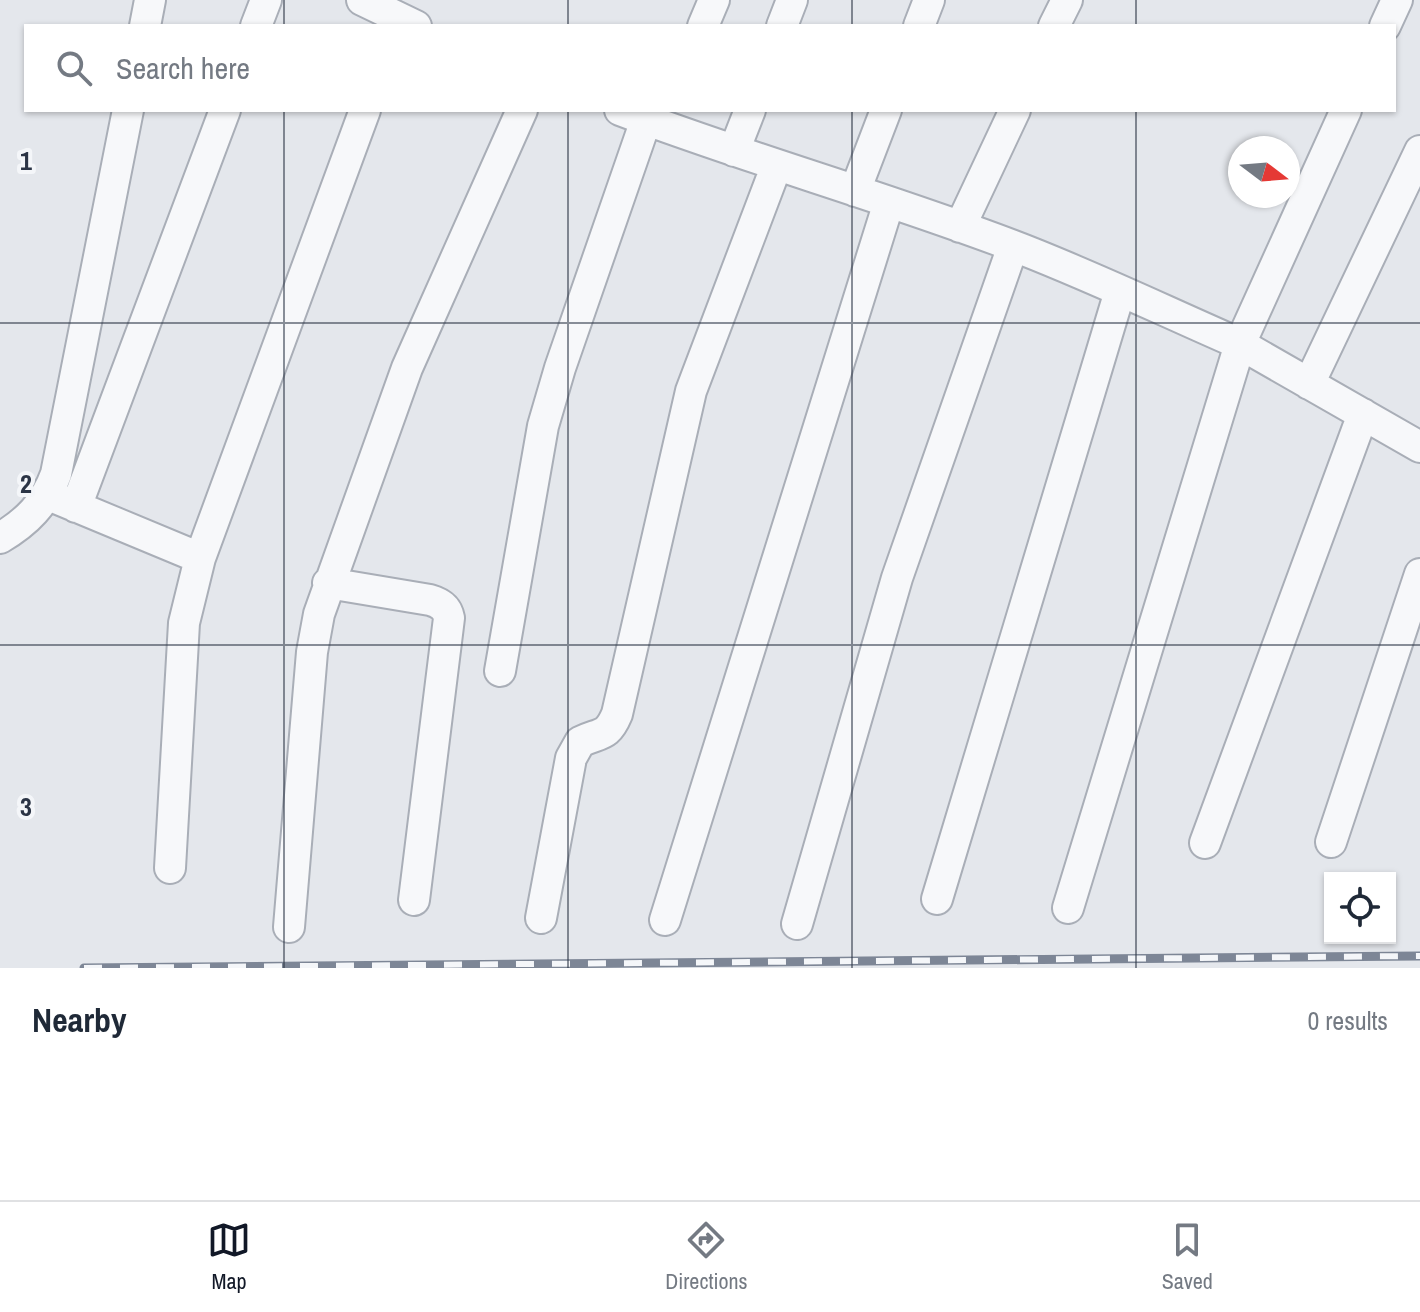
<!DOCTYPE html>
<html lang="en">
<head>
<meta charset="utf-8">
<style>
	:root { --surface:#fff; --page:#f6f6f7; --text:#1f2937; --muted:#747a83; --line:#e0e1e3; --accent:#111827 }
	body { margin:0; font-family:"Archivo Narrow",sans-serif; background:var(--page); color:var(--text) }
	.controls { position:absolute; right:24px; bottom:24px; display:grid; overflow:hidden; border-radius:0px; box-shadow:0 2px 6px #0004 }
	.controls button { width:72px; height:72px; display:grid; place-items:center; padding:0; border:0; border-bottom:2px solid var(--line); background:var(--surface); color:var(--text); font:40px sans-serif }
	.compass { position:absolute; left:1228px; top:136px; width:72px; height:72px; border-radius:50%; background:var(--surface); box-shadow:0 2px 6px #0004; rotate:106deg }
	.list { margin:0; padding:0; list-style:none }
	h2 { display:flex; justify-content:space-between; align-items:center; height:104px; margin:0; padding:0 32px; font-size:34px }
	h2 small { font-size:26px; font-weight:400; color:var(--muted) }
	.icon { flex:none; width:44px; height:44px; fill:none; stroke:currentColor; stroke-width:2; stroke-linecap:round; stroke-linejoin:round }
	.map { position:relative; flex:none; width:1420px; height:968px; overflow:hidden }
	.search { position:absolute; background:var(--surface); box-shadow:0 2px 6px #0004; left:24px; right:24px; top:24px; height:88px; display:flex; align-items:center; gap:20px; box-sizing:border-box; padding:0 28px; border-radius:0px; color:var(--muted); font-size:30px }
	.sheet { height:232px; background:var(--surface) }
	nav { display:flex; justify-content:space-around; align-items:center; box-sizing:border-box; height:112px; border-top:2px solid var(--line); background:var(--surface); font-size:22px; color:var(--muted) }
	nav a { display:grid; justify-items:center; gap:4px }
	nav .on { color:var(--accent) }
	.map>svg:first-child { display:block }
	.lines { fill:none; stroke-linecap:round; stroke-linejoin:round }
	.minor-casing { stroke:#a9aeb7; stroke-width:34 }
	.minor { stroke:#f7f8fa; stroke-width:30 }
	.rail-casing { stroke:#7d8696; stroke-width:9 }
	.rail { stroke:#f4f6f9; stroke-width:6; stroke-dasharray:18; stroke-linecap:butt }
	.grid { fill:none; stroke:#2b3445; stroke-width:2; stroke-opacity:0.55 }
	.grid-label { font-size:26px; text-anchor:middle; font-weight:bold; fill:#2b3445; stroke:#f4f6f9; stroke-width:8; stroke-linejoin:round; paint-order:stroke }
</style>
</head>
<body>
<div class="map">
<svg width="1420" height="968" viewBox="0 0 1420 968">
	<rect width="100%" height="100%" fill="#e4e7ec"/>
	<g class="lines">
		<defs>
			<path id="minor" d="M 362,0 L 416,26
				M 145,26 L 150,0
				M 256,26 L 266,0
				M 703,26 L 714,0
				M 782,26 L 792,0
				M 919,26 L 929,0
				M 1054,26 L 1067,0
				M 1385,26 L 1397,0
				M 620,110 C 749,159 882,196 1011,245 C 1088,274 1164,311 1240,344 L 1346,110
				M 734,151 L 750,110
				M 855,191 L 886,110
				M 960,227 L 1015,110
				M 1309,384 L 1420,151
				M 58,499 L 200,558
				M 76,507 L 225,110
				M 0,538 C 27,522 45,504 56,474 L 128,110
				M 328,583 L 430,600 C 440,603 447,607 449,618 L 414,900
				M 500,671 L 543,426 L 560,368 L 646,120
				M 1331,842 L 1420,574
				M 1205,843 L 1363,414
				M 170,868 L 184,623 L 200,558 L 365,110
				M 937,899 L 1120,291
				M 1068,908 L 1240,344 L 1420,447
				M 541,918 L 571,758 L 580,742 C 600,732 607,738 617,714 L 691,391 L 776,167
				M 665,920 L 889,202
				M 797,924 L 897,578 L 1013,246
				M 289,927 L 312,652 L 319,614 L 407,368 L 522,110"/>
		</defs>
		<!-- minor casing -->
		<use href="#minor" class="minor-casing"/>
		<!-- minor -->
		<use href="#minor" class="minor"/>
		<defs>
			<path id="rail" d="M 84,968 L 1420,956"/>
		</defs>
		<!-- rail casing -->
		<use href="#rail" class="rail-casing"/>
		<!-- rail -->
		<use href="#rail" class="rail"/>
	</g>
	<!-- grid -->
	<path class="grid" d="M 284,0 L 284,26M 568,0 L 568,26M 852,0 L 852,26M 1136,0 L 1136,26M 284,110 L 284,968M 568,110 L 568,968M 852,110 L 852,968M 1136,110 L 1136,968M 0,323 L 1420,323M 0,645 L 1420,645"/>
	<g class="grid-label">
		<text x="26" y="170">1</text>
		<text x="26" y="493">2</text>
		<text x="26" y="816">3</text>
	</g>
</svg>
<div class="controls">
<button><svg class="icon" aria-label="locate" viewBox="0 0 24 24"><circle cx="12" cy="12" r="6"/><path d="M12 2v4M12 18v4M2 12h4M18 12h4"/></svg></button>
</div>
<svg class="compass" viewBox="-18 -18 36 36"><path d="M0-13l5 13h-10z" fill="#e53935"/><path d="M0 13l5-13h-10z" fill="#747a83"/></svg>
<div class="search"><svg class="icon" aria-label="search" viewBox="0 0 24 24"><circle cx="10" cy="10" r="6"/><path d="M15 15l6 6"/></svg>Search here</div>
</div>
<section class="sheet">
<h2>Nearby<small>0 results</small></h2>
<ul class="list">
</ul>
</section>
<nav>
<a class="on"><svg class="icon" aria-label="map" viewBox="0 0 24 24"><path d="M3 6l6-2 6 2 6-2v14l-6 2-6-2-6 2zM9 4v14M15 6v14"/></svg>Map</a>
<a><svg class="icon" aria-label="directions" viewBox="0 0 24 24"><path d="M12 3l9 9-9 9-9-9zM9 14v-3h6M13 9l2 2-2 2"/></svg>Directions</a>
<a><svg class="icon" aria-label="saved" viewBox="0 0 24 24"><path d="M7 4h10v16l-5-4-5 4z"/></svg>Saved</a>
</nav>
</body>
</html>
